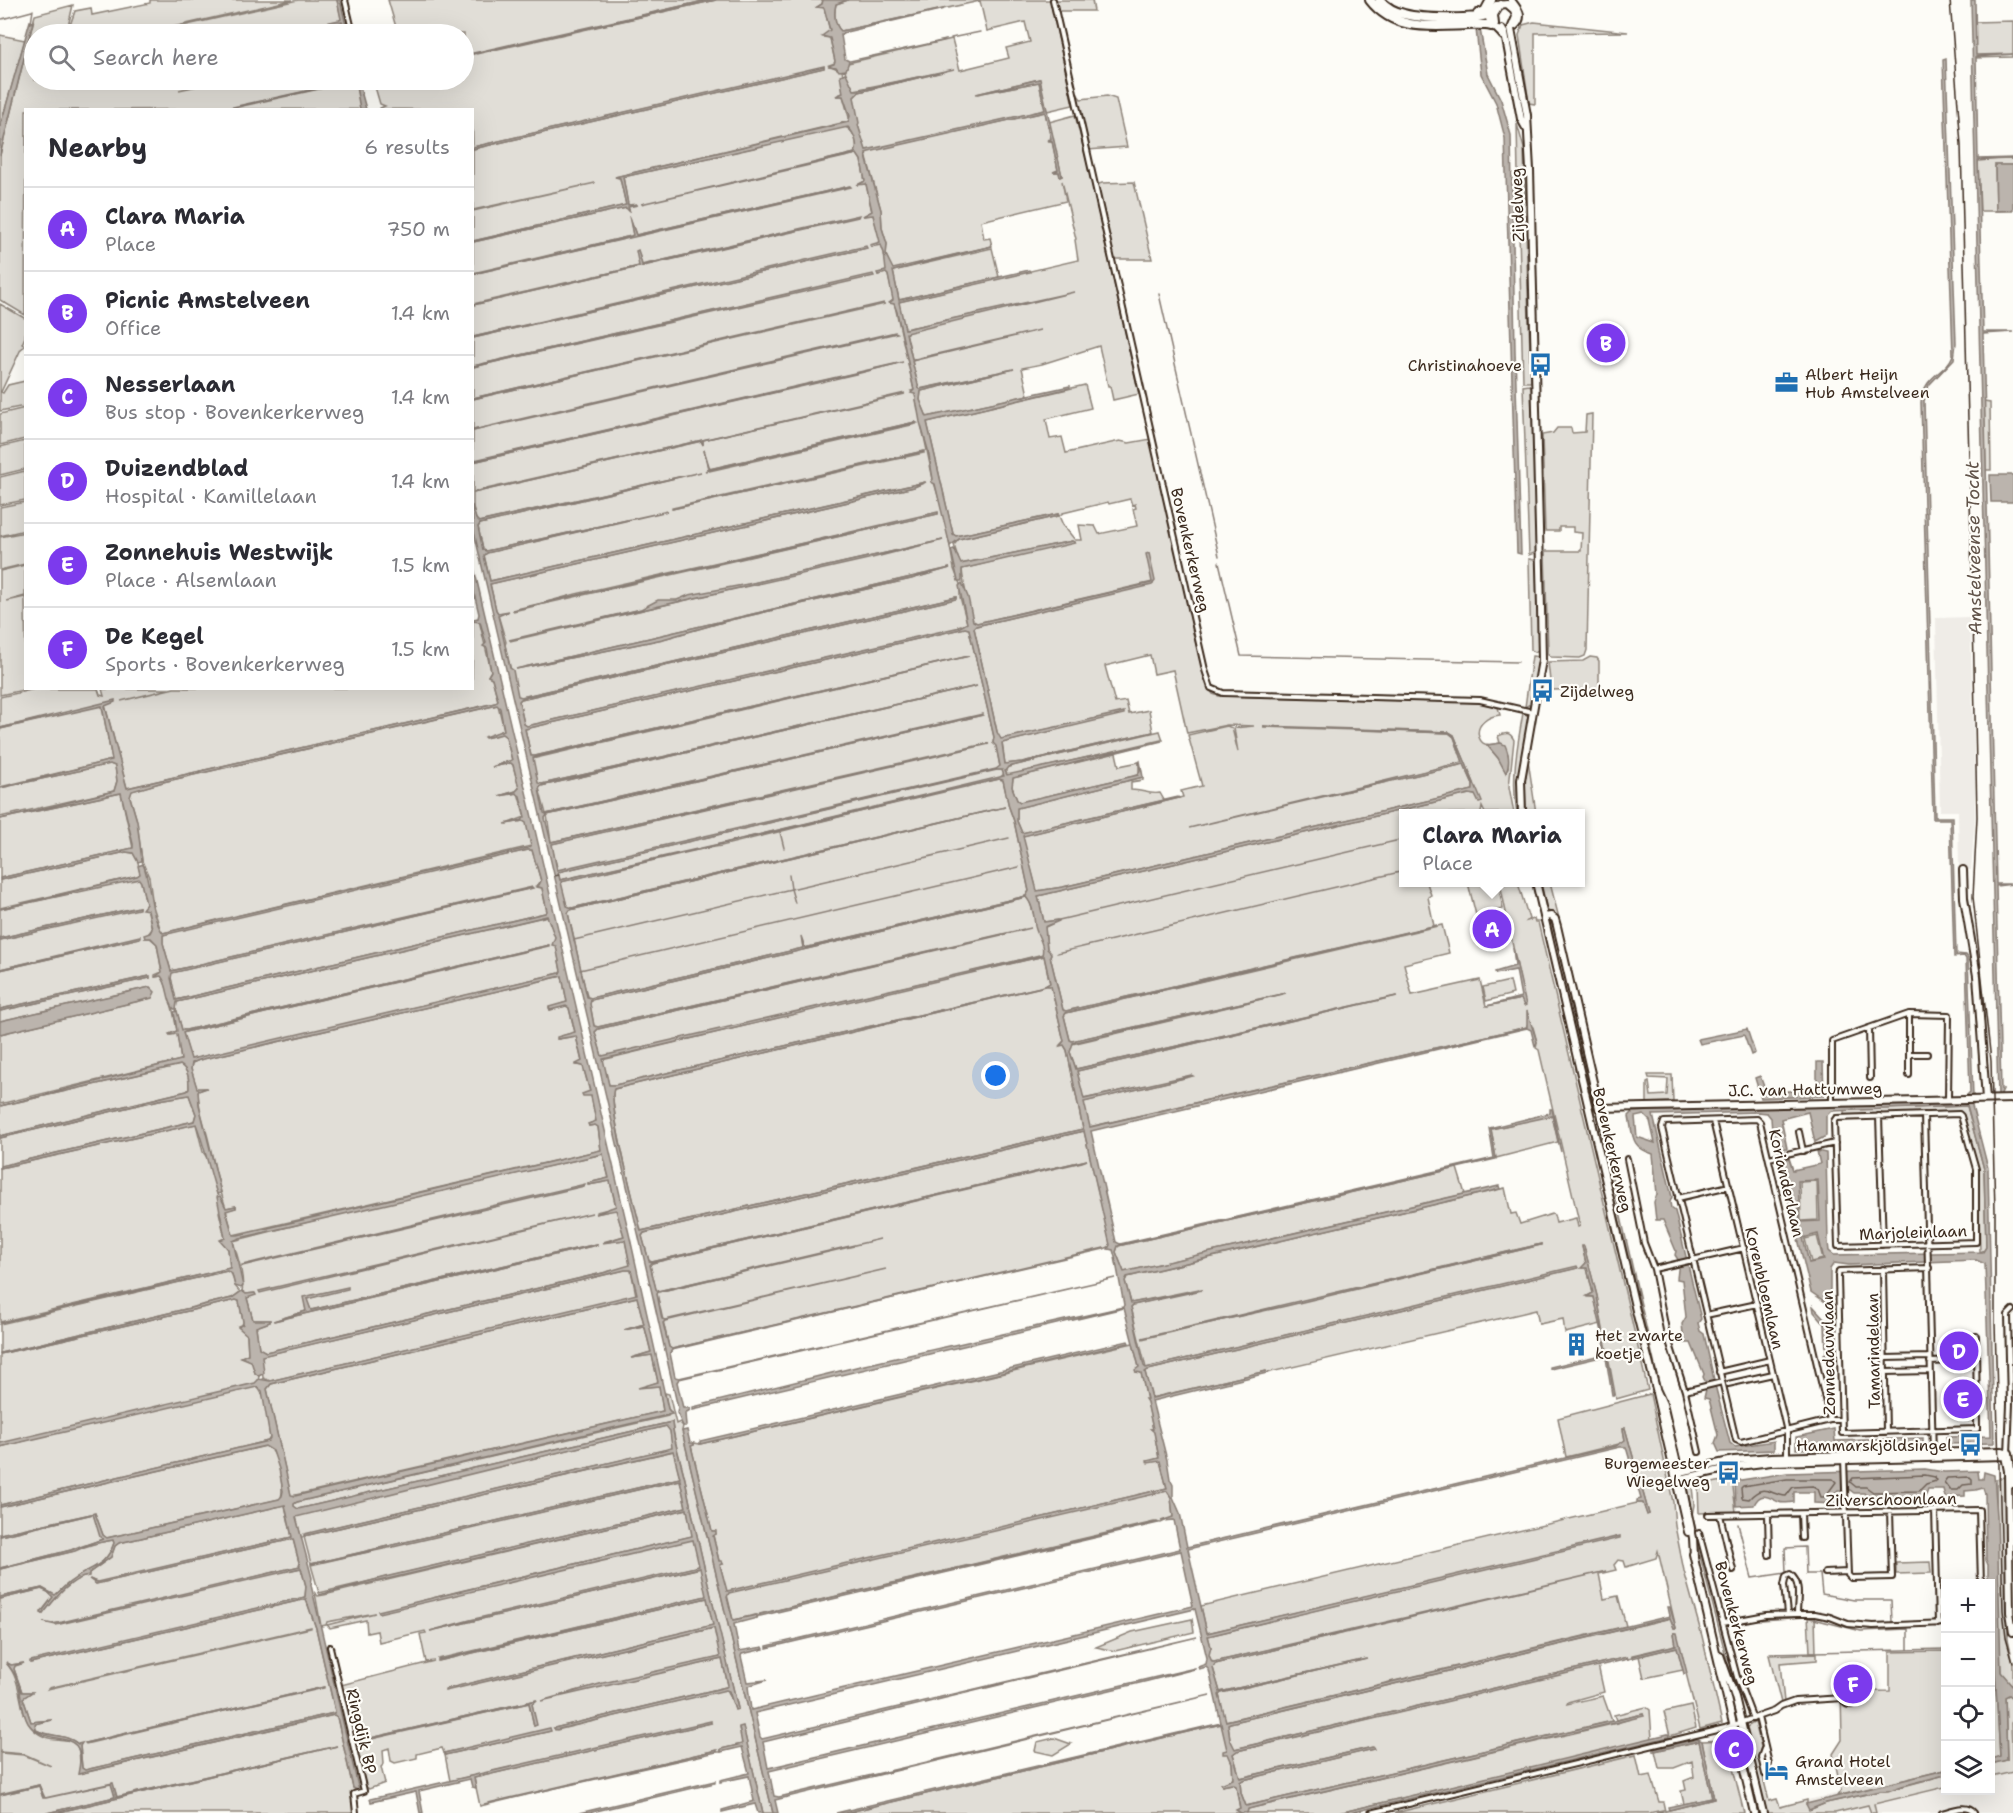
<!DOCTYPE html>
<html lang="en">
<head>
<meta charset="utf-8">
<style>
	:root { --surface:#fff; --page:#f2f2f3; --text:#2b2b33; --muted:#7c7c81; --line:#e1e1e2; --accent:#7c3aed }
	body { margin:0; font-family:"Shantell Sans",sans-serif; background:var(--page); color:var(--text) }
	.controls { position:absolute; right:18px; bottom:18px; display:grid; overflow:hidden; border-radius:0px; box-shadow:0 6px 24px #0002 }
	.controls button { width:54px; height:54px; display:grid; place-items:center; padding:0; border:0; border-bottom:2px solid var(--line); background:var(--surface); color:var(--text); font:30px sans-serif }
	.you { position:absolute; left:996px; top:1076px; width:21px; height:21px; margin:-15px; border:4px solid #fff; border-radius:50%; background:#1a73e8; box-shadow:0 0 0 9px #1a73e833 }
	.badge { display:grid; place-items:center; width:39px; height:39px; border-radius:50%; background:var(--accent); color:#fff; font-size:20px; font-weight:700 }
	.pin { position:absolute; translate:-50% -50%; border:3px solid #fff; box-shadow:0 2px 6px #0006 }
	.popup { position:absolute; left:1399px; top:809px; width:186px; height:78px; box-sizing:border-box; display:grid; place-content:center; border-radius:0px; background:var(--surface); filter:drop-shadow(0 2px 4px #0005); font-size:20px; white-space:nowrap; color:var(--muted) }
	.popup b { font-size:22px; color:var(--text) }
	.popup::after { content:''; position:absolute; left:50%; top:100%; margin-left:-12px; border:12px solid transparent; border-top-color:var(--surface) }
	.list { margin:0; padding:0; list-style:none }
	h2 { display:flex; justify-content:space-between; align-items:center; height:78px; margin:0; padding:0 24px; font-size:26px }
	h2 small { font-size:20px; font-weight:400; color:var(--muted) }
	.list li { display:grid; grid-template-columns:39px 1fr auto; gap:18px; align-items:center; box-sizing:border-box; height:84px; padding:0 24px; border-top:2px solid var(--line) }
	.list b { display:block; font-size:22px; white-space:nowrap }
	.list p { margin:0; font-size:20px; white-space:nowrap; color:var(--muted) }
	.list em { font-size:20px; font-style:normal; color:var(--muted) }
	.icon { flex:none; width:33px; height:33px; fill:none; stroke:currentColor; stroke-width:2; stroke-linecap:round; stroke-linejoin:round }
	.map { position:relative; flex:none; width:2013px; height:1813px; overflow:hidden }
	.search { position:absolute; background:var(--surface); box-shadow:0 6px 24px #0002; left:24px; top:24px; width:450px; height:66px; display:flex; align-items:center; gap:15px; box-sizing:border-box; padding:0 21px; border-radius:33px; color:var(--muted); font-size:22px }
	.panel { position:absolute; background:var(--surface); box-shadow:0 6px 24px #0002; left:24px; top:108px; width:450px; height:582px; border-radius:0px }
	.map>svg:first-child { display:block }
	.built { fill:#efece7 }
	.green { fill:#e1ded7; stroke:#8e847a; stroke-width:1.5; fill-rule:evenodd }
	.water { fill:#bbb4ad; stroke:#887d74; stroke-width:1.5; fill-rule:evenodd }
	.lines { fill:none; stroke-linecap:round; stroke-linejoin:round }
	.shore { stroke:#6e6157; stroke-width:1.5 }
	.stream { stroke:#887d74; stroke-width:1.5 }
	.ferry { stroke:#615349; stroke-width:1.5; stroke-dasharray:8 6; stroke-linecap:butt }
	.street-casing { stroke:#3b2a1e; stroke-width:8 }
	.secondary-casing { stroke:#3b2a1e; stroke-width:10 }
	.highway-casing { stroke:#3b2a1e; stroke-width:12 }
	.street { stroke:#fdfcf7; stroke-width:4 }
	.secondary { stroke:#fdfcf7; stroke-width:6 }
	.highway { stroke:#fdfcf7; stroke-width:8 }
	.tram { stroke:#3b2a1e; stroke-width:1.5 }
	.labels { text-anchor:middle; stroke-width:4.5; stroke-linejoin:round; paint-order:stroke }
	.street-label { font-size:16px; fill:#3b2a1e; stroke:#fdfcf7 }
	.poi-label { font-size:16px; fill:#3b2a1e; stroke:#fdfcf7; text-anchor:start }
	.water-label { font-size:18px; font-style:italic; fill:#615349; stroke:#fdfcf7 }
</style>
</head>
<body>
<div class="map">
<svg width="2013" height="1813" viewBox="0 0 2013 1813">
	<rect width="100%" height="100%" fill="#fdfcf7"/>
	<filter id="ink" filterUnits="userSpaceOnUse"><feTurbulence type="fractalNoise" baseFrequency=".0167" numOctaves="2"/><feDisplacementMap in="SourceGraphic" scale="12" xChannelSelector="R" yChannelSelector="G"/><feConvolveMatrix kernelMatrix="1 2 1 2 8 2 1 2 1" color-interpolation-filters="sRGB"/></filter>
	<g filter="url(#ink)">
		<!-- built -->
		<path class="built" d="M 1970,617 L 1975,780 L 1975,820 L 1971,870 L 1959,870 L 1958,811 L 1940,811 L 1936,618 Z
			M 2013,1673 L 2013,1813 L 1768,1813 L 1767,1809 L 1945,1770 L 1946,1790 L 1990,1790 L 1991,1761 Z"/>
		<!-- green -->
		<path class="green" d="M 150,0 L 292,0 L 142,34 L 34,34 L 34,80 L 55,80 L 54,89 L 88,80 L 219,80 L 179,90 L 225,80 L 355,80 L 229,109 L 355,81 L 361,109 L 26,110 L 25,315 L 0,300 L 0,155 L 35,15 L 73,5 L 67,31 L 68,31 L 75,11 L 91,8 L 92,15 L 150,3 Z
			M 298,0 L 337,0 L 345,34 L 147,34 Z
			M 388,0 L 708,0 L 476,54 L 716,0 L 823,0 L 822,4 L 817,7 L 824,7 L 830,31 L 823,37 L 830,38 L 835,61 L 835,63 L 829,65 L 842,71 L 843,74 L 841,75 L 843,93 L 836,96 L 843,96 L 850,121 L 615,177 L 620,178 L 626,205 L 473,241 L 473,211 L 595,183 L 473,210 L 473,149 L 824,68 L 824,67 L 473,147 L 472,110 L 380,109 L 380,108 L 385,106 L 380,104 L 373,80 L 464,80 L 464,34 L 398,34 Z
			M 848,0 L 1050,0 L 1073,105 L 1047,111 L 1039,79 L 977,94 L 1039,82 L 1045,110 L 892,146 L 1045,112 L 1051,139 L 1047,141 L 1052,141 L 1058,170 L 1055,172 L 1059,172 L 1060,177 L 1062,176 L 1049,122 L 1075,115 L 1086,158 L 1139,394 L 1113,400 L 1110,386 L 1108,386 L 1099,346 L 1042,364 L 1022,368 L 1028,395 L 927,417 L 920,400 L 921,391 L 1014,369 L 919,389 L 912,361 L 915,360 L 912,359 L 906,332 L 1009,307 L 905,329 L 898,302 L 1078,260 L 1075,240 L 1076,239 L 1062,181 L 1066,201 L 981,221 L 984,239 L 990,238 L 992,246 L 892,270 L 886,255 L 887,244 L 882,228 L 881,210 L 858,125 L 854,97 L 859,92 L 943,72 L 854,90 L 845,73 L 848,63 L 952,39 L 960,70 L 1009,58 L 1006,48 L 1030,42 L 1025,22 L 987,31 L 980,1 L 841,31 C 834,25 834,12 836,4 Z
			M 1055,0 L 1092,0 L 1094,11 L 1057,11 Z
			M 2013,21 L 2013,57 L 1974,58 L 1973,22 Z
			M 1534,22 L 1628,32 L 1535,33 L 1535,104 L 1529,103 L 1519,35 L 1523,25 Z
			M 0,35 L 25,40 L 0,127 Z
			M 1076,95 L 1078,95 L 1081,99 L 1107,96 L 1116,99 L 1127,147 L 1088,150 Z
			M 1517,124 L 1524,148 L 1526,226 L 1519,226 Z
			M 845,127 C 854,130 859,144 855,153 L 818,162 L 857,154 L 861,160 L 865,181 L 860,184 L 866,184 L 872,212 L 863,216 L 873,215 L 884,253 L 887,271 L 878,273 L 878,275 L 886,273 L 888,275 L 914,390 L 911,391 L 915,394 L 933,479 L 945,519 L 954,569 L 960,584 L 960,597 L 967,623 L 962,627 L 961,625 L 958,626 L 959,628 L 527,726 L 524,724 L 519,701 L 521,699 L 956,599 L 956,597 L 895,611 L 521,697 L 517,696 L 505,645 L 506,642 L 498,615 L 508,612 L 498,613 L 496,610 L 490,584 L 914,487 L 925,482 L 490,581 L 484,555 L 486,553 L 627,520 L 486,551 L 483,550 L 478,527 L 480,524 L 683,476 L 478,522 C 472,515 473,503 473,493 L 485,490 L 702,441 L 703,445 L 703,440 L 905,394 L 473,492 L 473,462 L 896,364 L 473,461 L 473,431 L 493,426 L 473,430 L 473,399 L 885,304 L 473,398 L 473,367 L 789,294 L 473,366 L 473,338 L 867,248 L 473,337 L 473,305 L 859,216 L 642,265 L 638,250 L 640,266 L 473,304 L 473,274 L 850,186 L 636,235 L 630,218 L 633,235 L 631,236 L 473,273 L 473,242 L 611,211 L 627,208 L 630,212 L 628,207 L 637,204 L 628,205 L 623,177 ZM 915,422 L 916,424 L 709,471 L 704,450 L 709,469 ZM 923,451 L 924,453 L 672,509 L 672,508 ZM 938,513 L 938,514 L 513,611 L 576,594 ZM 943,540 L 510,641 L 683,599 L 690,595 L 696,596 ZM 950,568 L 911,579 L 730,620 L 663,639 L 516,669 Z
			M 2013,159 L 2013,165 L 1995,165 L 1996,211 L 2013,211 L 1980,211 L 1978,160 Z
			M 1134,182 L 1152,259 L 1113,259 L 1096,185 L 1102,183 Z
			M 1526,231 L 1531,382 L 1523,382 L 1519,232 Z
			M 992,248 L 999,277 L 899,300 L 893,271 Z
			M 0,304 L 26,319 L 25,337 L 22,344 L 25,346 L 21,349 L 1,392 L 3,393 L 8,385 L 25,381 L 25,406 L 0,411 Z
			M 1085,385 L 1091,408 L 1046,419 L 1050,439 L 1062,437 L 1066,453 L 1120,441 L 1129,443 L 1151,439 L 1196,644 L 1208,687 L 1213,694 L 1219,696 L 1446,701 L 1480,703 L 1498,707 L 1500,715 C 1489,716 1475,724 1479,737 C 1480,740 1482,743 1485,744 C 1489,745 1496,744 1500,743 L 1498,736 C 1506,732 1510,732 1514,740 L 1509,787 L 1514,813 L 1485,813 L 1482,807 L 1481,813 L 1404,814 L 1404,882 L 1427,883 L 1431,895 L 1428,897 L 1434,926 L 1066,1011 L 1063,1010 L 1050,956 L 1051,954 L 1047,949 L 1045,927 L 1058,920 L 1044,922 L 1038,896 L 1469,794 L 1475,795 L 1474,783 L 1454,735 L 1449,732 L 1263,727 L 1449,733 L 1454,737 L 1463,762 L 1331,795 L 1464,764 L 1473,784 L 1473,790 L 1063,887 L 1037,891 L 1022,836 L 1183,797 L 1181,791 L 1202,786 L 1188,735 L 1227,726 L 1232,728 L 1238,752 L 1234,728 L 1254,726 L 1227,725 L 1187,733 L 1173,670 L 1154,674 L 1150,655 L 1105,666 L 1115,703 L 1126,701 L 1129,714 L 1149,710 L 1153,732 L 1022,762 L 1005,764 L 1002,743 L 1124,713 L 1001,739 L 998,736 L 993,714 L 974,628 L 976,626 L 1153,584 L 1152,582 L 977,623 L 973,622 C 969,603 963,586 962,569 L 1074,542 L 1072,541 L 960,564 L 954,545 L 959,539 L 1058,516 L 1058,514 L 956,536 L 953,534 L 927,422 ZM 1130,499 L 1132,505 L 1135,504 L 1136,508 L 1133,509 L 1137,526 L 1099,534 L 1095,526 L 1079,525 L 1082,540 L 1075,540 L 1063,525 L 1059,516 L 1063,513 L 1108,502 L 1109,504 ZM 1487,745 L 1496,745 L 1508,754 L 1508,767 L 1506,772 L 1498,758 Z
			M 1529,385 L 1531,386 L 1537,552 L 1529,555 L 1523,386 Z
			M 1984,402 L 1990,403 L 1991,470 L 1986,470 Z
			M 25,408 L 25,439 L 0,445 L 0,414 Z
			M 1592,414 L 1587,650 L 1585,656 L 1580,658 L 1551,657 L 1548,654 L 1545,551 L 1581,551 L 1582,533 L 1573,532 L 1573,527 L 1559,527 L 1559,531 L 1545,531 L 1542,435 L 1553,433 L 1557,428 L 1571,428 L 1572,433 L 1585,432 L 1586,415 Z
			M 25,441 L 25,469 L 0,475 L 0,447 Z
			M 25,471 L 25,500 L 0,505 L 0,477 Z
			M 25,502 L 25,530 L 0,536 L 0,507 Z
			M 25,532 L 25,564 L 0,570 L 0,537 Z
			M 1529,559 L 1535,560 L 1537,563 L 1539,649 L 1535,652 L 1531,650 Z
			M 25,565 L 25,596 L 7,601 L 25,597 L 26,688 L 28,689 L 0,695 L 0,571 Z
			M 479,620 L 491,671 L 488,676 L 492,678 L 498,701 L 495,703 L 127,788 L 105,705 L 115,702 L 0,728 L 0,697 L 35,689 L 98,689 L 100,695 L 104,696 L 102,689 L 169,689 L 121,701 L 174,688 L 472,688 L 473,621 Z
			M 965,628 L 969,629 L 994,737 L 993,743 L 996,745 L 1000,767 L 997,770 L 1002,770 L 1004,774 L 999,778 L 966,787 L 999,779 L 1003,780 L 1009,807 L 1014,821 L 1029,891 L 1026,896 L 804,948 L 802,939 L 803,948 L 591,998 L 587,997 L 568,913 L 570,910 L 1005,807 L 572,908 L 567,906 L 560,882 L 670,856 L 560,880 L 558,872 L 994,770 L 561,870 L 558,871 L 551,844 L 989,743 L 551,842 L 547,815 L 983,715 L 546,814 L 539,788 L 541,786 L 977,686 L 542,784 L 538,784 L 532,759 L 969,656 L 535,756 L 531,756 L 525,729 ZM 928,795 L 721,846 L 691,851 Z
			M 1532,656 L 1540,657 L 1532,703 L 1525,707 Z
			M 1590,657 L 1597,658 L 1599,661 L 1599,687 L 1597,689 L 1551,690 L 1548,662 L 1583,661 Z
			M 498,705 L 504,730 L 485,738 L 502,734 L 506,737 L 512,760 L 492,767 L 511,763 L 513,765 L 519,788 L 516,791 L 499,796 L 518,793 L 525,817 L 506,824 L 523,821 L 527,823 L 531,846 L 236,916 L 528,850 L 532,850 L 541,881 L 536,887 L 542,888 L 547,912 L 545,913 L 176,1000 L 171,978 L 171,973 L 532,888 L 171,971 L 163,943 L 163,935 L 217,920 L 163,933 L 161,931 L 153,906 L 149,877 L 142,861 L 137,821 L 130,797 L 131,791 L 163,782 Z
			M 97,706 L 102,706 L 112,760 L 0,787 L 0,729 Z
			M 1523,713 L 1527,715 L 1530,720 C 1522,751 1515,782 1519,813 L 1517,814 C 1511,779 1517,747 1523,713 Z
			M 1160,731 L 1163,740 L 1161,740 L 1011,775 L 1006,774 L 1006,768 L 1008,767 Z
			M 1116,753 L 1119,766 L 1139,762 L 1139,775 L 1020,802 L 1017,800 L 1012,787 L 1013,778 Z
			M 1528,760 L 1536,813 L 1526,814 L 1525,785 Z
			M 110,764 L 115,766 L 117,781 L 114,791 L 0,817 L 0,788 Z
			M 1143,777 L 1143,780 L 1131,782 L 1131,790 C 1142,790 1150,795 1160,793 L 1164,800 L 1022,833 L 1017,821 L 1017,808 Z
			M 121,793 L 133,848 L 0,878 L 0,819 Z
			M 126,852 L 133,853 L 138,862 L 140,874 L 137,876 L 0,908 L 0,880 Z
			M 139,878 L 141,882 L 152,929 L 145,938 L 150,938 L 157,944 L 162,972 L 155,975 L 155,977 L 161,976 C 168,984 175,1019 177,1031 L 170,1034 L 170,1035 L 177,1034 L 181,1060 L 0,1104 L 0,1034 L 151,998 L 154,992 L 150,987 L 0,1021 L 0,1011 L 150,978 L 149,976 L 0,1009 L 0,970 L 140,938 L 0,969 L 0,940 L 139,908 L 139,907 L 0,938 L 0,909 Z
			M 1469,882 L 1498,883 L 1503,909 L 1476,915 L 1468,883 Z
			M 1500,883 L 1518,883 L 1529,919 L 1527,921 L 1534,919 L 1535,922 L 1538,922 L 1648,1390 L 1616,1399 L 1597,1296 L 1584,1247 L 1582,1247 L 1586,1263 L 1582,1268 L 1587,1268 L 1593,1293 L 1588,1296 L 1588,1297 L 1594,1297 L 1601,1324 L 1565,1333 L 1563,1319 L 1539,1324 L 1536,1310 L 1267,1373 L 1266,1371 L 1151,1398 L 1145,1372 L 1148,1370 L 1577,1268 L 1577,1267 L 1146,1368 L 1131,1307 L 1133,1305 L 1199,1289 L 1131,1303 L 1125,1281 L 1127,1277 L 1505,1188 L 1511,1214 L 1516,1213 L 1520,1224 L 1552,1214 L 1554,1215 L 1556,1223 L 1576,1218 L 1578,1227 L 1580,1226 L 1539,1050 L 1536,1048 L 1537,1042 L 1533,1027 L 1527,1025 L 1527,1027 L 1089,1127 L 1083,1102 L 1192,1076 L 1083,1099 L 1077,1071 L 1396,996 L 1076,1069 L 1070,1052 L 1072,1044 L 1283,994 L 1072,1041 L 1070,1040 L 1064,1016 L 1066,1013 L 1442,925 L 1449,953 L 1404,964 L 1412,995 L 1480,980 L 1486,1006 L 1521,999 L 1525,1006 ZM 1541,1244 L 1541,1245 L 1142,1339 Z
			M 1541,883 L 1550,883 L 1559,918 L 1547,910 Z
			M 1026,897 L 1030,902 L 1044,949 L 1043,954 L 947,978 L 1044,956 L 1050,984 L 1046,985 L 1051,986 L 1064,1041 L 1060,1045 L 1064,1045 L 1067,1050 L 1083,1129 L 641,1231 C 636,1209 607,1102 614,1089 L 1045,986 L 615,1085 L 609,1085 L 602,1060 L 935,980 L 602,1057 L 595,1032 L 598,1029 L 1024,929 L 598,1027 L 594,1026 L 590,1004 L 591,1000 Z
			M 548,916 L 555,937 L 561,971 L 560,973 L 213,1055 L 191,1059 L 190,1058 L 183,1033 L 185,1032 L 549,945 L 186,1030 L 182,1030 L 176,1009 L 177,1002 Z
			M 1550,922 L 1555,927 L 1662,1397 L 1569,1010 Z
			M 562,976 L 567,1002 L 549,1008 L 550,1010 L 566,1006 L 569,1008 L 575,1032 L 558,1037 L 558,1039 L 576,1036 L 582,1062 L 576,1065 L 583,1066 L 590,1092 L 583,1094 L 591,1095 L 596,1121 L 589,1124 L 589,1126 L 595,1125 L 598,1127 L 601,1150 L 233,1235 L 226,1210 L 236,1208 L 236,1206 L 226,1208 C 218,1186 214,1162 208,1138 C 204,1122 198,1108 198,1091 L 206,1088 L 197,1089 L 191,1069 L 192,1063 L 199,1060 Z
			M 1510,981 L 1513,994 L 1486,1001 L 1483,987 Z
			M 181,1065 C 189,1070 189,1080 189,1089 L 187,1091 L 0,1136 L 0,1106 Z
			M 1648,1075 L 1672,1075 L 1673,1102 L 1647,1103 L 1647,1083 L 1649,1082 L 1651,1096 L 1667,1095 L 1668,1079 L 1649,1078 Z
			M 189,1095 L 196,1114 L 194,1121 L 0,1166 L 0,1138 L 159,1100 Z
			M 1967,1106 L 1984,1169 L 1986,1247 L 1985,1250 L 1980,1252 L 1978,1169 L 1962,1113 L 1844,1115 L 1844,1110 Z
			M 1552,1115 L 1558,1142 L 1496,1158 L 1491,1129 Z
			M 196,1124 L 203,1152 L 208,1159 L 221,1209 L 219,1212 L 225,1238 L 221,1240 L 228,1249 L 230,1268 L 0,1322 L 0,1168 Z
			M 1084,1131 L 1111,1246 L 1104,1249 L 672,1349 L 669,1347 L 657,1294 L 658,1292 L 854,1246 L 658,1291 L 656,1290 L 650,1265 L 652,1263 L 1087,1160 L 652,1262 L 649,1261 L 642,1236 L 644,1233 Z
			M 603,1154 L 609,1178 L 588,1183 L 589,1185 L 610,1181 L 616,1207 L 596,1212 L 596,1214 L 616,1209 L 624,1236 L 603,1242 L 625,1240 L 630,1265 L 628,1267 L 266,1352 L 259,1349 L 256,1327 L 270,1322 L 270,1320 L 253,1320 L 247,1298 L 255,1293 L 246,1294 L 242,1291 C 245,1277 237,1256 233,1241 L 355,1210 ZM 597,1244 L 597,1245 L 274,1321 L 306,1311 L 304,1297 L 348,1288 L 306,1299 L 311,1310 Z
			M 1457,1168 L 1465,1194 L 1124,1272 L 1116,1252 L 1118,1246 Z
			M 1817,1181 L 1818,1220 L 1801,1221 L 1800,1182 Z
			M 1817,1236 L 1823,1259 L 1811,1262 L 1805,1239 Z
			M 625,1270 L 631,1270 L 636,1295 L 270,1381 L 263,1378 L 261,1356 Z
			M 227,1271 L 232,1274 L 235,1286 L 240,1292 L 232,1298 L 0,1353 L 0,1324 Z
			M 637,1297 L 644,1324 L 624,1330 L 643,1326 L 645,1328 L 651,1352 L 631,1358 L 652,1355 L 658,1382 L 644,1387 L 659,1386 L 663,1411 L 291,1496 L 267,1389 L 271,1384 Z
			M 236,1300 L 239,1301 L 243,1321 L 243,1324 L 238,1326 L 247,1334 L 248,1354 L 242,1357 L 252,1361 L 255,1373 L 259,1376 L 257,1387 C 267,1395 268,1425 270,1438 L 268,1441 L 0,1505 L 0,1447 L 80,1427 L 0,1444 L 0,1354 Z
			M 1133,1343 L 1139,1367 L 1136,1372 L 1141,1372 L 1153,1429 L 1151,1429 L 1154,1431 L 1159,1458 L 1148,1462 L 1160,1460 L 1167,1488 L 1027,1521 L 1167,1491 L 1171,1497 L 1173,1517 L 1161,1523 L 1154,1522 L 760,1614 L 757,1618 L 756,1615 L 733,1620 L 720,1565 L 723,1564 L 719,1561 L 713,1535 L 716,1534 L 715,1531 L 712,1531 L 691,1446 L 694,1445 L 694,1443 L 700,1444 Z
			M 665,1393 L 669,1394 L 676,1424 L 682,1421 L 681,1424 L 683,1426 L 682,1431 L 773,1813 L 763,1813 L 743,1727 L 739,1728 L 743,1744 L 721,1749 L 721,1752 L 717,1752 L 716,1750 L 480,1806 L 474,1778 L 711,1723 L 710,1722 L 450,1781 L 445,1755 L 551,1731 L 444,1753 L 442,1748 L 417,1754 L 417,1758 L 395,1763 L 391,1761 L 389,1748 L 383,1750 L 384,1764 L 381,1767 L 385,1783 L 369,1789 L 364,1786 L 341,1685 L 434,1661 L 426,1662 L 420,1634 L 426,1633 L 425,1631 L 379,1642 L 377,1631 L 367,1633 L 366,1620 L 330,1628 L 327,1625 L 375,1613 L 327,1622 L 326,1625 L 321,1626 L 315,1593 L 318,1596 L 324,1595 L 687,1509 L 693,1536 L 456,1592 L 379,1612 L 693,1539 L 700,1566 L 430,1631 L 701,1568 L 707,1596 L 438,1659 L 439,1661 L 707,1598 L 714,1625 L 446,1689 L 446,1690 L 714,1628 L 721,1657 L 564,1694 L 722,1659 L 728,1685 L 726,1687 L 554,1728 L 557,1730 L 727,1689 L 735,1709 L 738,1708 C 720,1634 701,1559 686,1484 C 682,1464 674,1442 672,1422 L 298,1509 L 294,1507 L 294,1504 L 297,1502 L 668,1416 L 671,1412 L 668,1409 ZM 537,1700 L 532,1704 L 536,1725 L 534,1726 L 529,1703 L 371,1738 Z
			M 1650,1394 L 1673,1502 L 1675,1526 L 1684,1571 L 1702,1636 L 1722,1723 L 1700,1729 L 1676,1633 L 1674,1633 L 1676,1645 L 1632,1655 L 1632,1658 L 1628,1659 L 1627,1657 L 1234,1749 L 1230,1739 L 1228,1724 L 1230,1723 L 1671,1618 L 1674,1628 L 1676,1628 L 1658,1551 L 1656,1558 L 1626,1567 L 1624,1561 L 1618,1560 L 1614,1565 L 1616,1570 L 1599,1574 L 1604,1599 L 1618,1596 L 1626,1626 L 1225,1721 L 1219,1695 L 1221,1693 L 1366,1659 L 1220,1692 L 1213,1668 L 1215,1664 L 1344,1633 L 1214,1662 L 1212,1662 L 1208,1654 L 1211,1647 L 1208,1636 L 1620,1537 L 1207,1633 L 1201,1606 L 1637,1503 L 1643,1503 L 1647,1514 L 1649,1514 L 1625,1428 L 1623,1429 L 1625,1440 L 1623,1443 L 1566,1457 L 1558,1418 Z
			M 667,1426 L 670,1431 L 673,1448 L 326,1529 L 304,1536 L 674,1451 L 680,1478 L 311,1564 L 304,1537 L 301,1537 L 296,1517 L 301,1514 Z
			M 266,1446 C 267,1447 272,1450 273,1452 C 279,1460 285,1492 280,1499 L 106,1538 L 103,1535 L 95,1513 L 0,1534 L 0,1507 Z
			M 2004,1477 L 2008,1639 L 2013,1662 L 2013,1686 L 2001,1673 L 1997,1614 L 1996,1479 Z
			M 1732,1479 L 1736,1512 L 1699,1513 L 1698,1486 Z
			M 680,1480 L 686,1507 L 319,1593 L 311,1565 Z
			M 1692,1487 L 1694,1505 L 1692,1515 L 1734,1676 L 1728,1664 L 1698,1548 L 1687,1488 Z
			M 285,1505 L 292,1537 L 97,1583 L 90,1579 L 96,1584 L 293,1539 L 300,1566 L 242,1580 L 301,1568 L 306,1586 L 305,1597 L 30,1663 L 306,1599 L 316,1628 L 335,1711 L 334,1713 L 85,1770 L 82,1768 L 80,1745 C 66,1733 52,1739 36,1730 L 35,1724 L 52,1720 L 31,1722 L 23,1698 L 32,1692 L 22,1692 L 14,1669 L 14,1666 L 24,1663 L 11,1665 L 6,1663 C 25,1683 16,1714 35,1731 C 57,1751 85,1721 79,1774 L 334,1715 L 337,1717 L 353,1788 L 357,1791 L 350,1793 L 355,1813 L 55,1813 L 337,1746 L 117,1797 L 112,1783 L 115,1797 L 47,1813 L 0,1813 L 0,1795 L 39,1786 L 43,1798 L 39,1785 L 0,1794 L 0,1753 L 24,1755 L 51,1766 L 24,1754 L 0,1752 L 0,1599 L 41,1589 L 48,1592 L 53,1597 L 41,1612 L 43,1614 C 54,1600 70,1578 88,1576 L 89,1573 L 111,1557 L 115,1546 L 119,1543 ZM 311,1627 L 311,1628 L 48,1689 L 49,1688 ZM 324,1687 L 86,1744 L 85,1743 Z
			M 93,1514 L 103,1539 L 86,1545 L 113,1540 L 114,1543 C 106,1567 91,1566 73,1580 C 66,1584 61,1590 55,1596 L 42,1588 L 0,1597 L 0,1569 L 74,1551 L 80,1546 L 71,1550 L 0,1568 L 0,1536 Z
			M 1930,1562 L 1931,1573 L 1896,1574 L 1896,1563 Z
			M 1808,1616 L 1815,1617 L 1816,1652 L 1810,1652 Z
			M 1192,1619 L 1194,1632 L 1115,1651 L 1096,1647 L 1132,1632 Z
			M 1677,1647 L 1683,1670 L 1644,1678 L 1639,1656 Z
			M 1945,1651 L 1945,1770 L 1837,1796 L 1841,1790 L 1833,1754 L 1842,1740 L 1841,1692 L 1890,1691 L 1890,1652 Z
			M 1817,1653 L 1817,1660 L 1780,1663 L 1784,1702 L 1781,1703 L 1769,1655 Z
			M 1990,1653 L 1994,1653 L 2000,1757 L 1991,1759 Z
			M 1598,1665 L 1604,1692 L 1568,1702 L 1567,1704 L 1603,1696 L 1612,1721 L 1246,1806 L 1241,1793 L 1240,1782 L 1243,1780 L 1373,1749 L 1372,1747 L 1240,1778 L 1233,1754 L 1237,1751 Z
			M 2009,1694 L 2013,1698 L 2013,1721 L 2011,1723 L 2013,1772 L 1991,1777 L 1990,1764 L 2007,1760 L 2005,1697 Z
			M 1691,1706 L 1696,1728 L 1670,1736 L 1664,1712 Z
			M 1646,1707 L 1650,1710 L 1652,1739 L 1339,1813 L 1247,1813 L 1248,1809 L 1256,1807 L 1617,1723 L 1643,1715 L 1643,1714 L 1616,1720 L 1614,1715 Z
			M 1755,1722 L 1761,1747 L 1758,1757 L 1769,1801 L 1777,1799 L 1780,1807 L 1807,1800 L 1807,1803 L 1806,1804 L 1811,1809 L 1826,1803 L 1880,1791 L 1885,1791 L 1945,1775 L 1945,1787 L 1874,1804 L 1876,1813 L 1871,1813 L 1868,1805 L 1835,1813 L 1766,1813 L 1745,1728 Z
			M 1221,1724 L 1232,1760 L 1233,1779 L 1222,1784 L 1222,1786 L 1232,1784 L 1236,1786 L 1240,1809 L 1237,1810 L 1241,1813 L 845,1813 Z
			M 1054,1738 L 1071,1744 L 1053,1755 L 1035,1751 L 1037,1742 Z
			M 1726,1740 L 1744,1813 L 1656,1813 L 1663,1811 L 1663,1810 L 1649,1813 L 1395,1813 L 1636,1755 L 1641,1777 L 1651,1775 L 1659,1802 L 1663,1802 L 1665,1811 L 1714,1799 L 1702,1741 Z
			M 1699,1741 L 1712,1798 L 1684,1804 L 1681,1791 L 1686,1790 L 1684,1781 L 1694,1777 L 1692,1761 L 1674,1768 L 1659,1768 L 1655,1751 Z"/>
		<!-- water -->
		<path class="water" d="M 337,0 L 340,0 L 348,34 L 345,34 L 342,22 L 286,34 L 277,34 L 339,20 L 341,19 Z
			M 708,0 L 716,0 L 464,56 L 464,55 Z
			M 823,0 L 848,0 L 836,4 C 834,12 834,25 841,31 L 944,9 L 846,32 L 841,35 L 845,59 L 849,61 L 846,70 L 839,71 L 836,67 L 828,66 L 834,64 L 835,61 L 830,38 L 822,36 L 830,30 L 824,8 L 817,7 L 822,4 Z
			M 1971,0 L 1975,0 L 1976,55 L 2013,54 L 1976,57 L 1978,159 L 2013,158 L 1978,161 L 1983,332 L 2013,332 L 1983,334 L 1996,884 L 2013,884 L 1996,886 L 2001,1090 L 2003,1090 L 2000,1097 L 1998,1097 Z
			M 30,21 L 33,22 L 0,155 L 0,127 Z
			M 1476,29 L 1480,29 L 1488,74 L 1501,100 L 1511,135 L 1515,351 L 1521,554 L 1517,553 L 1505,138 L 1496,103 L 1481,74 Z
			M 1946,59 L 1956,343 L 1954,359 L 1929,385 L 1924,401 L 1935,817 L 1952,817 L 1956,954 L 1966,955 L 1968,958 L 1973,1096 L 1971,1097 L 1967,1095 L 1970,1092 L 1966,959 L 1964,956 L 1954,957 L 1950,819 L 1933,819 L 1921,402 C 1925,373 1946,374 1953,355 L 1943,60 Z
			M 824,66 L 824,68 L 473,149 L 473,147 Z
			M 954,69 L 859,92 L 854,97 L 859,123 L 858,125 L 866,150 L 1045,110 L 1039,82 L 976,94 L 1040,79 L 1062,176 L 1060,177 L 1059,172 L 1053,172 L 1058,170 L 1052,141 L 1047,140 L 1051,139 L 1045,112 L 869,152 L 866,153 L 867,160 L 881,210 L 882,228 L 887,244 L 886,255 L 893,269 L 992,246 L 893,271 L 899,300 L 1029,270 L 1030,272 L 899,302 L 905,329 L 1074,292 L 906,333 L 912,359 L 915,359 L 1040,330 L 912,361 L 919,389 L 921,389 L 1014,369 L 921,391 L 920,400 L 927,417 L 1070,386 L 1070,388 L 927,422 L 953,534 L 956,536 L 1058,514 L 1058,516 L 959,539 L 950,546 L 935,484 L 931,482 L 933,479 L 928,450 L 920,422 L 915,394 L 911,393 L 914,390 L 897,312 L 894,304 L 889,303 L 893,300 L 888,275 L 886,273 L 878,275 L 877,273 L 886,271 L 884,253 L 881,245 L 871,247 L 870,245 L 880,242 L 873,215 L 863,216 L 872,211 L 866,184 L 857,185 L 865,181 L 861,160 L 857,154 L 641,204 L 855,153 C 859,145 854,133 848,127 L 623,177 L 628,205 L 638,205 L 628,207 L 630,212 L 626,208 L 611,211 L 473,242 L 473,241 L 626,205 L 620,178 L 615,177 L 848,122 L 850,116 L 843,96 L 836,96 L 843,93 L 840,75 L 846,73 L 854,90 L 859,90 Z
			M 355,80 L 358,80 L 366,109 L 360,109 L 355,81 L 224,109 Z
			M 1995,165 L 2013,165 L 2013,210 L 1996,211 Z
			M 850,186 L 851,187 L 473,274 L 631,236 L 633,235 L 629,216 L 636,235 Z
			M 859,215 L 858,217 L 473,305 L 639,266 L 636,251 L 638,250 L 642,265 Z
			M 866,246 L 867,248 L 473,338 L 473,337 Z
			M 873,274 L 874,276 L 473,367 L 473,366 Z
			M 884,303 L 473,399 L 473,398 Z
			M 895,332 L 897,333 L 473,431 L 473,430 Z
			M 903,362 L 860,373 L 473,462 L 475,460 Z
			M 905,393 L 703,440 L 703,445 L 701,441 L 473,493 Z
			M 915,422 L 917,423 L 705,471 L 708,469 L 704,450 L 710,469 Z
			M 924,451 L 924,452 L 672,509 Z
			M 701,472 L 480,524 L 478,527 L 483,550 L 486,551 L 668,511 L 487,553 L 484,556 L 490,581 L 926,482 L 914,487 L 490,584 L 496,610 L 498,613 L 509,611 L 498,616 C 503,634 506,650 510,668 L 513,670 L 518,696 L 522,697 L 956,597 L 956,599 L 521,699 L 519,701 L 524,724 L 527,726 L 960,627 L 967,623 L 959,586 L 962,583 L 968,597 L 973,621 L 977,623 L 1151,583 L 1152,582 L 1146,554 L 1149,553 L 1155,581 L 1152,585 L 976,626 L 974,628 L 997,732 L 1001,739 L 1124,712 L 1124,714 L 1002,743 L 1005,764 L 1022,762 L 1153,732 L 1008,767 L 1005,771 L 1007,775 L 1162,741 L 1013,778 L 1012,787 L 1017,800 L 1020,802 L 1138,775 L 1140,770 L 1139,762 L 1140,761 L 1143,777 L 1017,808 L 1017,821 L 1022,833 L 1178,797 L 1179,798 L 1023,836 L 1037,891 L 1063,887 L 1473,790 L 1473,784 L 1464,764 L 1189,828 L 1463,762 L 1454,737 L 1449,733 L 1263,726 L 1449,732 L 1454,735 L 1482,802 L 1479,803 L 1475,795 L 1469,794 L 1038,896 L 1044,922 L 1059,920 L 1059,921 L 1045,927 L 1047,949 L 1051,953 L 1050,956 L 1063,1010 L 1066,1011 L 1437,925 L 1066,1013 L 1064,1016 L 1070,1040 L 1072,1041 L 1286,993 L 1073,1043 L 1070,1052 L 1076,1069 L 1397,996 L 1077,1071 L 1084,1099 L 1191,1075 L 1193,1076 L 1084,1102 L 1090,1127 L 1527,1027 L 1527,1011 L 1537,1042 L 1535,1046 L 1531,1030 L 1527,1028 L 1091,1131 L 1116,1242 L 1120,1244 L 1494,1158 L 1489,1128 L 1550,1113 L 1550,1109 L 1552,1109 L 1561,1152 L 1552,1116 L 1491,1129 L 1496,1159 L 1118,1246 L 1116,1252 L 1124,1272 L 1499,1186 L 1500,1189 L 1127,1277 L 1125,1281 L 1131,1303 L 1202,1290 L 1133,1305 L 1131,1307 L 1144,1366 L 1146,1368 L 1577,1266 L 1578,1268 L 1148,1370 L 1145,1372 L 1152,1398 L 1266,1371 L 1267,1373 L 1152,1401 L 1167,1460 L 1170,1479 L 1173,1485 L 1173,1497 L 1180,1513 L 1187,1547 L 1616,1446 L 1625,1440 L 1623,1429 L 1625,1428 L 1649,1514 L 1647,1515 L 1643,1503 L 1637,1503 L 1637,1500 L 1641,1499 L 1626,1447 L 1620,1447 L 1188,1549 L 1207,1633 L 1620,1536 L 1620,1538 L 1208,1636 L 1211,1647 L 1209,1655 L 1212,1662 L 1214,1662 L 1606,1571 L 1215,1664 L 1213,1668 L 1220,1692 L 1367,1659 L 1221,1693 L 1219,1695 L 1226,1721 L 1670,1616 L 1668,1607 L 1670,1607 L 1676,1628 L 1674,1628 L 1670,1618 L 1230,1723 L 1228,1724 L 1230,1739 L 1235,1749 L 1627,1657 L 1628,1659 L 1237,1751 L 1233,1754 L 1240,1778 L 1373,1747 L 1374,1749 L 1243,1780 L 1240,1782 L 1241,1793 L 1246,1806 L 1643,1714 L 1644,1716 L 1256,1807 L 1248,1809 L 1247,1813 L 1241,1813 L 1236,1810 L 1240,1808 L 1236,1786 L 1232,1784 L 1222,1786 L 1221,1784 L 1233,1779 L 1232,1763 L 1228,1754 L 1223,1754 L 1223,1751 L 1227,1750 L 1221,1724 L 845,1813 L 836,1813 L 1221,1723 L 1209,1670 L 1206,1667 L 1199,1669 L 1198,1667 L 1206,1664 L 1207,1658 L 1195,1609 L 755,1713 L 760,1737 L 762,1739 L 1197,1637 L 763,1742 L 768,1768 L 1195,1668 L 1195,1669 L 1148,1681 L 769,1771 L 774,1796 L 779,1797 L 1210,1695 L 775,1800 L 778,1813 L 773,1813 L 682,1431 L 687,1430 L 690,1443 L 694,1443 L 694,1445 L 691,1446 L 712,1531 L 716,1531 L 716,1534 L 713,1536 L 719,1561 L 722,1561 L 723,1564 L 720,1565 L 727,1591 L 1167,1488 L 1160,1461 L 1148,1463 L 1147,1461 L 1159,1458 L 1154,1432 L 1151,1429 L 1153,1429 L 1147,1402 L 1145,1399 L 1147,1399 L 1141,1373 L 1136,1372 L 1135,1370 L 1139,1367 L 1124,1308 L 693,1410 L 693,1407 L 860,1366 L 1123,1307 L 1124,1305 L 1115,1257 L 1113,1250 L 1108,1249 L 1110,1245 L 1084,1131 L 644,1233 L 642,1236 L 649,1261 L 652,1262 L 1087,1160 L 1082,1162 L 652,1263 L 650,1265 L 656,1289 L 658,1291 L 880,1239 L 658,1292 L 657,1294 L 662,1319 L 665,1320 L 886,1269 L 665,1321 L 663,1323 L 669,1347 L 672,1349 L 1104,1248 L 672,1350 L 670,1353 L 675,1377 L 679,1378 L 1115,1278 L 679,1379 L 677,1382 L 683,1408 L 690,1408 L 690,1410 L 685,1413 L 686,1426 L 683,1426 L 677,1413 L 678,1408 L 652,1293 L 473,528 L 472,505 L 476,519 L 479,522 ZM 965,628 L 969,629 L 994,737 L 993,743 L 996,746 L 1000,766 L 996,769 L 557,870 L 552,844 L 989,744 L 551,842 L 545,818 L 547,815 L 983,715 L 983,714 L 546,814 L 544,813 L 539,789 L 541,786 L 977,686 L 542,784 L 538,783 L 533,758 L 969,656 L 535,756 L 531,756 L 525,729 ZM 997,770 L 1002,770 L 1004,776 L 728,842 L 560,880 L 558,872 ZM 999,779 L 1003,780 L 1009,807 L 1014,821 L 1029,891 L 1026,896 L 805,948 L 801,936 L 803,948 L 591,998 L 587,997 L 568,913 L 570,910 L 1005,807 L 572,908 L 567,906 L 561,882 ZM 1026,897 C 1033,905 1034,916 1035,926 C 1037,936 1045,944 1042,955 L 602,1056 L 595,1032 L 598,1029 L 1031,928 L 598,1027 L 594,1026 L 590,1004 L 591,1000 ZM 1044,956 L 1050,983 L 1045,986 L 615,1085 L 609,1085 L 603,1059 ZM 1046,986 L 1051,986 L 1064,1041 L 1060,1046 L 1064,1045 L 1067,1050 L 1083,1129 L 641,1231 C 636,1209 607,1102 614,1089 ZM 1167,1491 L 1171,1497 L 1173,1517 L 1161,1521 L 1174,1520 L 1180,1549 L 767,1646 L 767,1648 L 1181,1551 L 1193,1606 L 751,1710 L 748,1686 L 767,1680 L 747,1682 L 741,1656 L 742,1654 L 764,1649 L 763,1647 L 739,1651 L 734,1624 L 757,1618 L 757,1615 L 733,1620 L 727,1597 L 729,1593 Z
			M 1990,475 L 2013,475 L 2013,502 L 1991,502 Z
			M 938,512 L 938,514 L 512,610 Z
			M 943,540 L 868,559 L 509,640 L 641,609 L 658,600 L 677,600 L 689,595 L 748,584 Z
			M 1072,541 L 1075,543 L 962,569 L 962,581 L 958,581 L 951,550 L 954,549 L 961,564 Z
			M 473,564 L 630,1238 L 668,1409 L 672,1414 L 297,1502 L 294,1504 L 294,1506 L 298,1509 L 672,1422 C 673,1441 682,1464 686,1484 C 701,1560 721,1634 738,1709 L 735,1710 L 729,1691 L 726,1690 L 555,1730 L 554,1728 L 726,1687 L 728,1685 L 722,1659 L 541,1701 L 603,1683 L 720,1657 L 714,1628 L 445,1691 L 445,1689 L 713,1625 L 707,1598 L 438,1661 L 438,1660 L 706,1596 L 700,1568 L 430,1631 L 470,1620 L 699,1566 L 693,1540 L 379,1613 L 378,1611 L 692,1536 L 687,1509 L 319,1595 L 385,1577 L 686,1507 L 680,1480 L 393,1547 L 311,1564 L 680,1478 L 673,1451 L 304,1536 L 304,1534 L 325,1529 L 672,1448 L 670,1431 L 666,1426 L 296,1517 L 312,1578 L 311,1585 L 359,1791 L 353,1788 L 337,1717 L 334,1715 L 78,1774 C 90,1722 46,1751 28,1723 C 21,1711 22,1695 18,1682 C 16,1674 9,1667 6,1662 L 11,1665 L 24,1663 L 15,1666 L 14,1669 L 22,1692 L 32,1692 L 23,1698 L 31,1722 L 52,1720 L 35,1724 L 36,1730 C 49,1737 67,1734 78,1744 L 82,1743 L 80,1746 L 82,1768 L 85,1770 L 334,1713 L 335,1711 L 316,1628 L 306,1599 L 30,1663 L 30,1661 L 305,1597 L 306,1586 L 301,1568 L 56,1625 L 43,1622 L 52,1624 L 62,1622 L 300,1566 L 293,1539 L 96,1584 L 89,1579 L 97,1582 L 292,1537 L 285,1505 L 119,1543 L 115,1546 L 111,1557 L 89,1573 L 89,1576 C 70,1578 54,1600 43,1614 L 41,1613 L 53,1597 L 48,1592 L 42,1589 L 0,1599 L 0,1597 L 42,1588 L 55,1595 C 61,1590 67,1584 73,1580 C 91,1566 106,1567 114,1543 L 113,1540 C 100,1542 87,1545 75,1551 L 0,1569 L 0,1568 L 71,1550 L 103,1539 L 100,1537 L 93,1514 L 0,1536 L 0,1534 L 95,1513 L 103,1535 L 107,1538 L 279,1499 L 282,1496 L 283,1491 L 279,1469 L 273,1451 L 265,1446 L 0,1507 L 0,1505 L 268,1441 L 270,1438 L 262,1391 L 257,1387 L 0,1447 L 0,1443 L 255,1383 L 259,1379 L 270,1381 L 637,1294 L 631,1270 L 625,1270 L 262,1356 L 264,1373 L 259,1376 L 255,1373 L 251,1361 L 241,1357 L 248,1354 L 247,1335 L 238,1327 L 243,1324 L 243,1321 L 239,1301 L 236,1300 L 0,1354 L 0,1353 L 232,1298 L 242,1291 L 246,1294 L 255,1293 L 256,1295 L 247,1298 L 253,1320 L 270,1320 L 270,1322 L 256,1327 L 259,1348 L 266,1352 L 603,1273 L 630,1265 L 625,1240 L 602,1243 L 624,1236 L 616,1210 L 595,1214 L 616,1206 L 610,1181 L 588,1185 L 588,1183 L 609,1178 L 603,1154 L 240,1238 L 233,1241 L 243,1286 L 241,1288 L 235,1286 L 232,1274 L 227,1271 L 0,1323 L 230,1268 L 228,1249 L 220,1240 L 225,1238 L 217,1197 L 220,1196 L 226,1208 L 236,1206 L 236,1208 L 226,1211 L 233,1235 L 238,1235 L 601,1150 L 598,1127 L 595,1125 L 589,1126 L 588,1124 L 596,1121 L 591,1096 L 583,1096 L 582,1094 L 590,1091 L 583,1066 L 576,1064 L 582,1061 L 576,1036 L 557,1039 L 557,1037 L 575,1032 L 569,1008 L 566,1006 L 550,1010 L 549,1007 L 567,1002 L 562,976 L 199,1060 L 192,1063 L 191,1069 L 197,1088 L 207,1088 L 198,1091 L 199,1105 L 221,1193 L 217,1194 C 209,1170 205,1147 196,1124 L 0,1168 L 0,1166 L 194,1121 L 196,1114 L 189,1095 L 159,1100 L 0,1138 L 0,1136 L 187,1091 L 189,1089 C 189,1080 189,1070 180,1065 L 0,1106 L 181,1060 L 177,1034 L 170,1035 L 169,1034 L 177,1031 L 174,1012 L 177,1011 L 182,1030 L 186,1030 L 549,945 L 549,946 L 185,1032 L 183,1033 L 191,1059 L 560,973 L 561,971 L 556,946 L 552,945 L 555,937 L 547,916 L 177,1002 L 176,1009 L 174,1009 C 166,1000 169,985 161,976 L 155,977 L 162,972 L 157,944 L 151,938 L 145,938 L 144,935 L 150,933 L 152,929 L 148,910 L 142,909 L 146,904 L 141,882 L 139,879 L 0,909 L 137,876 L 140,874 L 138,866 L 143,864 C 152,885 149,915 163,933 L 528,848 L 531,846 L 526,823 L 523,821 L 505,824 L 522,820 L 525,817 L 520,796 L 516,793 L 499,796 L 516,791 L 519,788 L 513,765 L 511,763 L 492,767 L 512,760 L 506,737 L 502,734 L 485,738 L 484,737 L 504,730 L 500,708 L 497,705 L 163,782 L 132,791 L 130,797 L 137,821 L 142,861 L 138,862 L 133,853 L 126,852 L 0,880 L 0,878 L 133,848 L 133,844 L 121,793 L 0,819 L 114,791 L 117,781 L 115,766 L 110,764 L 0,788 L 112,760 L 102,706 L 0,729 L 0,728 L 115,700 L 115,702 L 105,706 L 127,788 L 495,703 L 498,700 L 492,678 L 488,676 L 491,671 L 487,648 L 483,646 L 486,643 L 480,622 L 473,621 L 473,619 L 478,618 L 479,614 L 473,589 ZM 528,850 L 532,850 L 541,881 L 539,885 L 536,886 L 542,888 L 547,911 L 545,913 L 176,1000 L 171,978 L 172,973 L 533,888 L 532,887 L 171,971 L 163,943 L 163,935 ZM 637,1297 L 644,1324 L 624,1330 L 643,1326 L 645,1328 L 651,1352 L 631,1358 L 652,1355 L 658,1382 L 638,1388 L 659,1386 L 663,1411 L 295,1496 L 291,1495 L 267,1389 L 271,1384 Z
			M 950,568 L 911,579 L 730,620 L 663,639 L 516,669 Z
			M 1501,743 L 1505,745 C 1509,754 1510,764 1506,773 L 1498,758 L 1487,745 Z
			M 139,907 L 139,909 L 0,940 L 0,938 Z
			M 140,936 L 140,938 L 0,970 L 0,969 Z
			M 1513,948 L 1526,1005 L 1524,1006 L 1521,999 L 1487,1006 L 1521,997 L 1516,970 L 1496,974 L 1495,972 L 1515,966 Z
			M 150,976 L 150,978 L 0,1011 L 0,1009 Z
			M 150,987 L 155,992 L 152,998 L 0,1034 L 0,1021 Z
			M 1747,1029 L 1755,1053 L 1751,1055 L 1744,1035 L 1700,1044 L 1698,1039 Z
			M 1817,1062 L 1823,1062 L 1824,1096 L 1761,1098 L 1755,1078 L 1760,1076 L 1766,1092 L 1817,1090 Z
			M 1971,1102 L 1974,1103 L 1972,1106 L 1988,1168 L 1994,1443 L 1947,1444 L 1946,1437 L 1991,1436 L 1985,1264 L 1976,1260 L 1849,1265 L 1834,1263 L 1830,1269 L 1830,1301 L 1827,1303 L 1811,1292 L 1779,1161 L 1789,1158 L 1793,1170 L 1820,1164 L 1817,1151 L 1826,1153 L 1828,1242 L 1829,1251 L 1834,1255 L 1983,1252 L 1986,1247 L 1984,1169 L 1967,1106 L 1831,1111 L 1826,1116 L 1826,1136 L 1815,1142 L 1808,1112 L 1781,1119 L 1787,1148 L 1776,1149 L 1772,1131 L 1771,1118 L 1767,1113 L 1758,1112 L 1653,1115 L 1672,1197 L 1670,1202 L 1671,1208 L 1675,1211 L 1701,1319 L 1698,1323 L 1700,1331 L 1704,1334 L 1716,1389 L 1730,1443 L 1735,1447 L 1774,1441 L 1774,1450 L 1719,1452 L 1715,1443 L 1718,1435 L 1709,1399 L 1704,1398 L 1707,1385 L 1703,1377 L 1704,1374 L 1691,1343 L 1684,1343 L 1682,1324 L 1686,1317 L 1682,1280 L 1677,1279 L 1679,1261 L 1675,1255 L 1676,1251 L 1663,1220 L 1656,1220 L 1654,1202 L 1657,1194 L 1653,1154 C 1631,1147 1633,1137 1629,1116 L 1633,1112 L 1653,1111 ZM 1644,1115 L 1650,1121 L 1655,1143 L 1637,1137 L 1635,1117 ZM 1818,1180 L 1820,1221 L 1800,1222 L 1798,1181 ZM 1818,1234 L 1824,1260 L 1809,1263 L 1803,1238 Z
			M 585,1184 L 584,1186 L 242,1266 L 242,1265 Z
			M 592,1213 L 260,1293 L 259,1291 Z
			M 597,1244 L 597,1245 L 273,1321 L 306,1311 L 303,1297 L 348,1287 L 348,1289 L 307,1299 L 311,1310 Z
			M 1541,1244 L 1541,1245 L 1286,1306 L 1142,1338 Z
			M 1582,1246 L 1584,1246 L 1597,1296 L 1614,1395 L 1612,1395 L 1606,1358 L 1605,1356 L 1550,1369 L 1550,1367 L 1605,1354 L 1605,1345 L 1594,1297 L 1587,1296 L 1593,1293 L 1587,1268 L 1581,1268 L 1586,1263 Z
			M 1813,1306 L 1824,1318 L 1832,1320 L 1832,1381 L 1828,1371 L 1824,1354 L 1826,1353 L 1825,1325 L 1814,1312 Z
			M 1128,1341 L 1129,1343 L 700,1444 L 700,1441 Z
			M 1834,1429 L 1835,1441 L 1923,1438 L 1923,1443 L 1906,1446 L 1796,1449 L 1796,1437 Z
			M 1925,1469 L 1944,1472 L 1978,1471 L 1979,1479 L 1983,1479 L 1984,1472 L 1994,1475 L 1997,1516 L 2001,1672 L 2013,1686 L 2013,1698 L 2009,1695 L 2005,1697 L 2007,1760 L 1991,1764 L 1991,1759 L 2000,1756 L 1994,1652 L 1991,1650 L 1990,1584 L 1988,1583 L 1988,1565 L 1986,1560 L 1985,1494 L 1983,1488 L 1976,1490 L 1965,1491 L 1965,1496 L 1945,1497 L 1943,1489 L 1928,1489 L 1925,1497 L 1880,1497 L 1868,1500 L 1864,1493 L 1854,1493 L 1850,1490 L 1838,1490 L 1834,1494 L 1834,1504 L 1814,1503 L 1814,1492 L 1794,1492 L 1794,1502 C 1790,1502 1783,1504 1779,1502 C 1769,1498 1761,1490 1754,1505 L 1736,1506 L 1735,1481 L 1787,1473 Z
			M 1157,1522 L 1158,1523 L 760,1616 L 760,1614 Z
			M 1674,1633 L 1677,1633 L 1687,1673 L 1684,1674 L 1677,1647 L 1632,1658 L 1632,1656 L 1676,1645 Z
			M 324,1687 L 324,1688 L 85,1743 Z
			M 537,1700 L 532,1704 L 537,1725 L 534,1726 L 529,1703 L 372,1739 L 371,1738 Z
			M 711,1721 L 711,1723 L 474,1778 L 476,1788 L 472,1787 L 470,1779 L 419,1791 L 423,1813 L 420,1813 L 416,1792 L 371,1802 L 370,1799 Z
			M 743,1726 L 763,1813 L 758,1813 L 755,1804 L 722,1812 L 722,1810 L 754,1801 L 749,1776 L 720,1782 L 720,1780 L 749,1773 L 742,1747 L 721,1752 L 721,1749 L 742,1744 L 739,1727 Z
			M 550,1728 L 551,1731 L 445,1755 L 444,1753 Z
			M 1668,1734 L 1669,1737 L 1350,1813 L 1339,1813 Z
			M 1698,1739 L 1702,1741 L 1714,1799 L 1669,1810 L 1668,1807 L 1712,1798 L 1699,1741 L 1654,1751 L 1654,1749 Z
			M 337,1746 L 55,1813 L 47,1813 L 115,1797 L 111,1784 L 46,1798 L 43,1798 L 39,1786 L 0,1795 L 39,1785 L 45,1798 L 113,1783 L 117,1797 Z
			M 717,1750 L 717,1752 L 484,1804 Z
			M 1945,1770 L 1945,1775 L 1902,1786 L 1888,1791 L 1880,1791 L 1826,1803 L 1809,1810 L 1806,1804 Z
			M 715,1781 L 715,1783 L 588,1813 L 579,1813 Z"/>
		<g class="lines">
			<!-- shore -->
			<path class="shore" d="M 1925,1475 L 1935,1477 L 1936,1481 L 1926,1484 L 1919,1491 L 1873,1492 L 1866,1487 L 1856,1487 L 1850,1482 L 1853,1478 Z
				M 1970,1477 L 1972,1479 L 1972,1484 L 1963,1485 L 1958,1490 L 1950,1490 L 1944,1482 L 1947,1478 Z
				M 1787,1479 L 1833,1479 L 1836,1482 L 1825,1497 L 1821,1497 L 1818,1489 L 1813,1486 L 1793,1487 L 1786,1496 C 1770,1495 1764,1482 1749,1499 L 1742,1498 L 1741,1488 L 1743,1486 Z"/>
			<!-- stream -->
			<path class="stream" d="M 2,19 L 32,11
				M 31,23 L 33,10
				M 951,38 L 980,32
				M 850,61 L 946,40
				M 1159,294 L 1219,556
				M 1219,562 L 1241,656 L 1518,662
				M 780,832 L 784,848
				M 795,903 L 791,889 L 1009,838
				M 1059,920 L 1404,839
				M 574,940 L 791,889 L 789,875
				M 1057,953 L 1404,871
				M 580,970 L 1019,867
				M 1738,1524 L 1752,1578 L 1786,1573 L 1785,1548 L 1805,1547 L 1806,1574 L 1820,1574 L 1822,1594 L 1854,1600 L 1891,1600 L 1892,1622
				M 1761,1620 L 1806,1617 L 1861,1631 L 1908,1629 L 1908,1650
				M 1770,1653 L 1946,1649"/>
			<!-- ferry -->
			<path class="ferry" d="M 554,876 L 559,875"/>
			<defs>
				<path id="street" d="M 345,0 L 353,34
					M 1053,0 L 1205,670 L 1211,688 L 1223,693 L 1480,700 L 1533,712
					M 1909,1014 L 1909,1075
					M 1869,1028 L 1870,1078
					M 1909,1054 L 1927,1054
					M 1832,1102 L 1832,1041 L 1909,1014 L 1949,1015 L 1948,1100
					M 1599,1108 L 1609,1155
					M 1959,1114 L 1961,1116 L 1976,1169 L 1976,1242 L 1838,1246 L 1834,1121 L 1836,1118 Z
					M 1924,1115 L 1933,1454
					M 1879,1116 L 1883,1245
					M 1713,1121 L 1787,1432 L 1787,1458
					M 1799,1132 L 1803,1151
					M 1769,1158 L 1835,1143
					M 1627,1159 L 1644,1243 L 1654,1269 L 1667,1335 L 1685,1391 L 1699,1452
					M 1678,1198 L 1729,1186
					M 1929,1268 L 1839,1271 L 1838,1277 L 1842,1433 L 1977,1429 L 1976,1336
					M 1654,1269 L 1744,1248
					M 1883,1269 L 1886,1432
					M 1706,1315 L 1757,1304
					M 1885,1358 L 1930,1357
					M 1930,1362 L 1976,1360
					M 1719,1372 L 1770,1360
					M 1885,1372 L 1930,1371
					M 1728,1384 L 1773,1374
					M 1685,1391 L 1722,1382
					M 1830,1420 L 1760,1122 L 1757,1119 L 1664,1122 L 1662,1128 L 1736,1440 L 1741,1442 L 1830,1420 L 1841,1420
					M 2008,1454 L 2010,1404 L 2008,1315 L 2013,1310
					M 1844,1459 L 1848,1575 L 1851,1578 L 1892,1577 L 1890,1511
					M 1935,1510 L 1938,1624
					M 1801,1514 L 1802,1538
					M 1708,1515 L 1979,1510 L 1981,1584
					M 1720,1515 L 1733,1570
					M 1768,1515 L 1769,1555
					M 1699,1533 L 1737,1677 L 1753,1719
					M 1825,1573 L 1848,1572
					M 1787,1614 L 1784,1585 L 1786,1576 L 1790,1574 C 1802,1583 1797,1600 1797,1614
					M 1723,1623 L 1766,1615 L 1797,1614 L 1815,1614 L 1830,1617 L 1848,1624 L 1873,1626 L 1946,1623
					M 330,1647 L 364,1791 L 354,1794 L 356,1813
					M1843 1698a7 7 0 1 1 14 0a7 7 0 1 1-14 0Z
					M 1758,1717 L 1769,1764 L 1765,1774
					M 1764,1749 L 1761,1757 L 1765,1774
					M 1371,1813 L 1725,1728 L 1774,1711 L 1781,1706 L 1795,1701 L 1843,1698
					M 1942,1813 C 1953,1810 1967,1804 1974,1813"/>
				<path id="secondary" d="M 1511,0 C 1518,9 1525,16 1515,26
					M 1495,24 L 1494,15 L 1501,4
					M 1502,29 L 1505,34 L 1521,119 L 1526,128
					M 1511,29 L 1527,115 L 1530,170 L 1541,608 L 1542,660 L 1521,780 L 1522,814
					M 1503,36 C 1495,25 1480,21 1496,5 L 1507,4 L 1514,10 L 1516,17 L 1511,29
					M 1963,870 L 1964,898 L 1977,976 L 1986,1099
					M 1536,882 L 1637,1315 L 1656,1389 L 1663,1404 L 1682,1485 L 1693,1538 L 1694,1556
					M 1544,917 L 1551,916 L 1555,919 L 1557,926 L 1599,1108 L 2013,1099
					M 1656,1393 L 1688,1532
					M 1676,1473 L 1734,1460 L 1771,1457 L 2002,1451 L 2009,1453 L 2013,1484
					M 1676,1480 L 1739,1466 L 1771,1462 L 2005,1456 L 2008,1471 L 2010,1612 L 2013,1632
					M 1693,1554 L 1754,1813
					M 1720,1655 L 1735,1697 L 1763,1813"/>
				<path id="highway" d="M 1370,0 C 1395,32 1432,26 1468,25 C 1476,25 1484,24 1491,26
					M 1380,0 C 1386,7 1395,12 1404,14 C 1422,19 1474,20 1490,14
					M 1478,14 L 1485,11 L 1491,0"/>
			</defs>
			<!-- street casing -->
			<use href="#street" class="street-casing"/>
			<!-- secondary casing -->
			<use href="#secondary" class="secondary-casing"/>
			<!-- highway casing -->
			<use href="#highway" class="highway-casing"/>
			<!-- street -->
			<use href="#street" class="street"/>
			<!-- secondary -->
			<use href="#secondary" class="secondary"/>
			<!-- highway -->
			<use href="#highway" class="highway"/>
			<!-- tram -->
			<path class="tram" d="M 1950,0 L 1961,145 L 1973,617 L 1977,817 L 1973,897 L 1991,1061 L 1995,1211 L 1995,1324 L 2003,1610 L 2006,1637 L 2013,1662"/>
		</g>
	</g>
	<!-- icons -->
	<defs>
		<symbol id="bus-bare" viewBox="-9 -9 18 18"><path d="M-5-6H5V4H4V6H2V4H-2V6H-4V4H-5ZM-3.5-4V0h7V-4ZM-3.5 1.2v1.5H-2V1.2ZM2 1.2v1.5H3.5V1.2Z" fill="#1f6fb2" stroke="#fdfcf7" stroke-width="2.5" paint-order="stroke"/></symbol>
		<symbol id="office-bare" viewBox="-9 -9 18 18"><path d="M-6-3h4V-5.5h4V-3h4V5H-6ZM-1-4.5V-3h2v-1.5ZM-6 0V1H6V0Z" fill="#1f6fb2" stroke="#fdfcf7" stroke-width="2.5" paint-order="stroke"/></symbol>
		<symbol id="building-bare" viewBox="-9 -9 18 18"><path d="M-4-6H4V6H1V3H-1V6H-4ZM-2.5-4.3h1.7v1.8h-1.7ZM.8-4.3h1.7v1.8H.8ZM-2.5-1h1.7V.8h-1.7ZM.8-1h1.7V.8H.8Z" fill="#1f6fb2" stroke="#fdfcf7" stroke-width="2.5" paint-order="stroke"/></symbol>
		<symbol id="hotel-bare" viewBox="-9 -9 18 18"><path d="M-6-4.5h1.5V1H6V5H4.5V3h-9V5H-6ZM-4 0a1.8 1.8 0 1 1 3.6 0ZM.5 0V-2.5h3Q6-2.5 6 0Z" fill="#1f6fb2" stroke="#fdfcf7" stroke-width="2.5" paint-order="stroke"/></symbol>
	</defs>
	<g fill-rule="evenodd">
		<use href="#bus-bare" x="1524" y="348" width="33" height="33"/>
		<use href="#office-bare" x="1770" y="366" width="33" height="33"/>
		<use href="#bus-bare" x="1526" y="674" width="33" height="33"/>
		<use href="#building-bare" x="1560" y="1328" width="33" height="33"/>
		<use href="#bus-bare" x="1954" y="1428" width="33" height="33"/>
		<use href="#bus-bare" x="1712" y="1456" width="33" height="33"/>
		<use href="#hotel-bare" x="1760" y="1754" width="33" height="33"/>
	</g>
	<g class="labels">
		<!-- street labels -->
		<g class="street-label">
			<text transform="translate(1517 205) rotate(-92)" y="6">Zijdelweg</text>
			<text transform="translate(1191 550) rotate(77)" y="6">Bovenkerkerweg</text>
			<text transform="translate(1805 1089) rotate(-1)" y="6">J.C. van Hattumweg</text>
			<text transform="translate(1613 1150) rotate(77)" y="6">Bovenkerkerweg</text>
			<text transform="translate(1787 1183) rotate(77)" y="6">Korianderlaan</text>
			<text transform="translate(1913 1232) rotate(-2)" y="6">Marjoleinlaan</text>
			<text transform="translate(1765 1288) rotate(77)" y="6">Korenbloemlaan</text>
			<text transform="translate(1873 1351) rotate(-91)" y="6">Tamarindelaan</text>
			<text transform="translate(1828 1353) rotate(-91)" y="6">Zonnedauwlaan</text>
			<text transform="translate(1891 1499) rotate(-1)" y="6">Zilverschoonlaan</text>
			<text transform="translate(1737 1623) rotate(75)" y="6">Bovenkerkerweg</text>
			<text transform="translate(362 1731) rotate(77)" y="6">Ringdijk BP</text>
		</g>
		<!-- poi labels -->
		<g class="poi-label">
			<text x="1522" y="371" text-anchor="end">Christinahoeve</text>
			<text x="1805" y="380">Albert Heijn<tspan x="1805" dy="18">Hub Amstelveen</tspan></text>
			<text x="1560" y="697">Zijdelweg</text>
			<text x="1595" y="1341">Het zwarte<tspan x="1595" dy="18">koetje</tspan></text>
			<text x="1952" y="1451" text-anchor="end">Hammarskjöldsingel</text>
			<text x="1710" y="1469" text-anchor="end">Burgemeester<tspan x="1710" dy="18">Wiegelweg</tspan></text>
			<text x="1795" y="1767">Grand Hotel<tspan x="1795" dy="18">Amstelveen</tspan></text>
		</g>
		<!-- water labels -->
		<g class="water-label">
			<text transform="translate(1974 548) rotate(-91)" y="6">Amstelveense Tocht</text>
		</g>
	</g>
</svg>
<div class="controls">
<button>+</button>
<button>−</button>
<button><svg class="icon" aria-label="locate" viewBox="0 0 24 24"><circle cx="12" cy="12" r="6"/><path d="M12 2v4M12 18v4M2 12h4M18 12h4"/></svg></button>
<button><svg class="icon" aria-label="layers" viewBox="0 0 24 24"><path d="M12 4l9 5-9 5-9-5zM3 14l9 5 9-5"/></svg></button>
</div>
<div class="you"></div>
<div class="pin badge" style="left:1492px;top:929px">A</div>
<div class="popup"><b>Clara Maria</b>Place</div>
<div class="pin badge" style="left:1606px;top:343px">B</div>
<div class="pin badge" style="left:1734px;top:1749px">C</div>
<div class="pin badge" style="left:1959px;top:1351px">D</div>
<div class="pin badge" style="left:1963px;top:1399px">E</div>
<div class="pin badge" style="left:1853px;top:1684px">F</div>
<div class="search"><svg class="icon" aria-label="search" viewBox="0 0 24 24"><circle cx="10" cy="10" r="6"/><path d="M15 15l6 6"/></svg>Search here</div>
<section class="panel">
<h2>Nearby<small>6 results</small></h2>
<ul class="list">
<li><span class="badge">A</span><div><b>Clara Maria</b><p>Place</p></div><em>750 m</em></li>
<li><span class="badge">B</span><div><b>Picnic Amstelveen</b><p>Office</p></div><em>1.4 km</em></li>
<li><span class="badge">C</span><div><b>Nesserlaan</b><p>Bus stop · Bovenkerkerweg</p></div><em>1.4 km</em></li>
<li><span class="badge">D</span><div><b>Duizendblad</b><p>Hospital · Kamillelaan</p></div><em>1.4 km</em></li>
<li><span class="badge">E</span><div><b>Zonnehuis Westwijk</b><p>Place · Alsemlaan</p></div><em>1.5 km</em></li>
<li><span class="badge">F</span><div><b>De Kegel</b><p>Sports · Bovenkerkerweg</p></div><em>1.5 km</em></li>
</ul>
</section>
</div>
</body>
</html>
